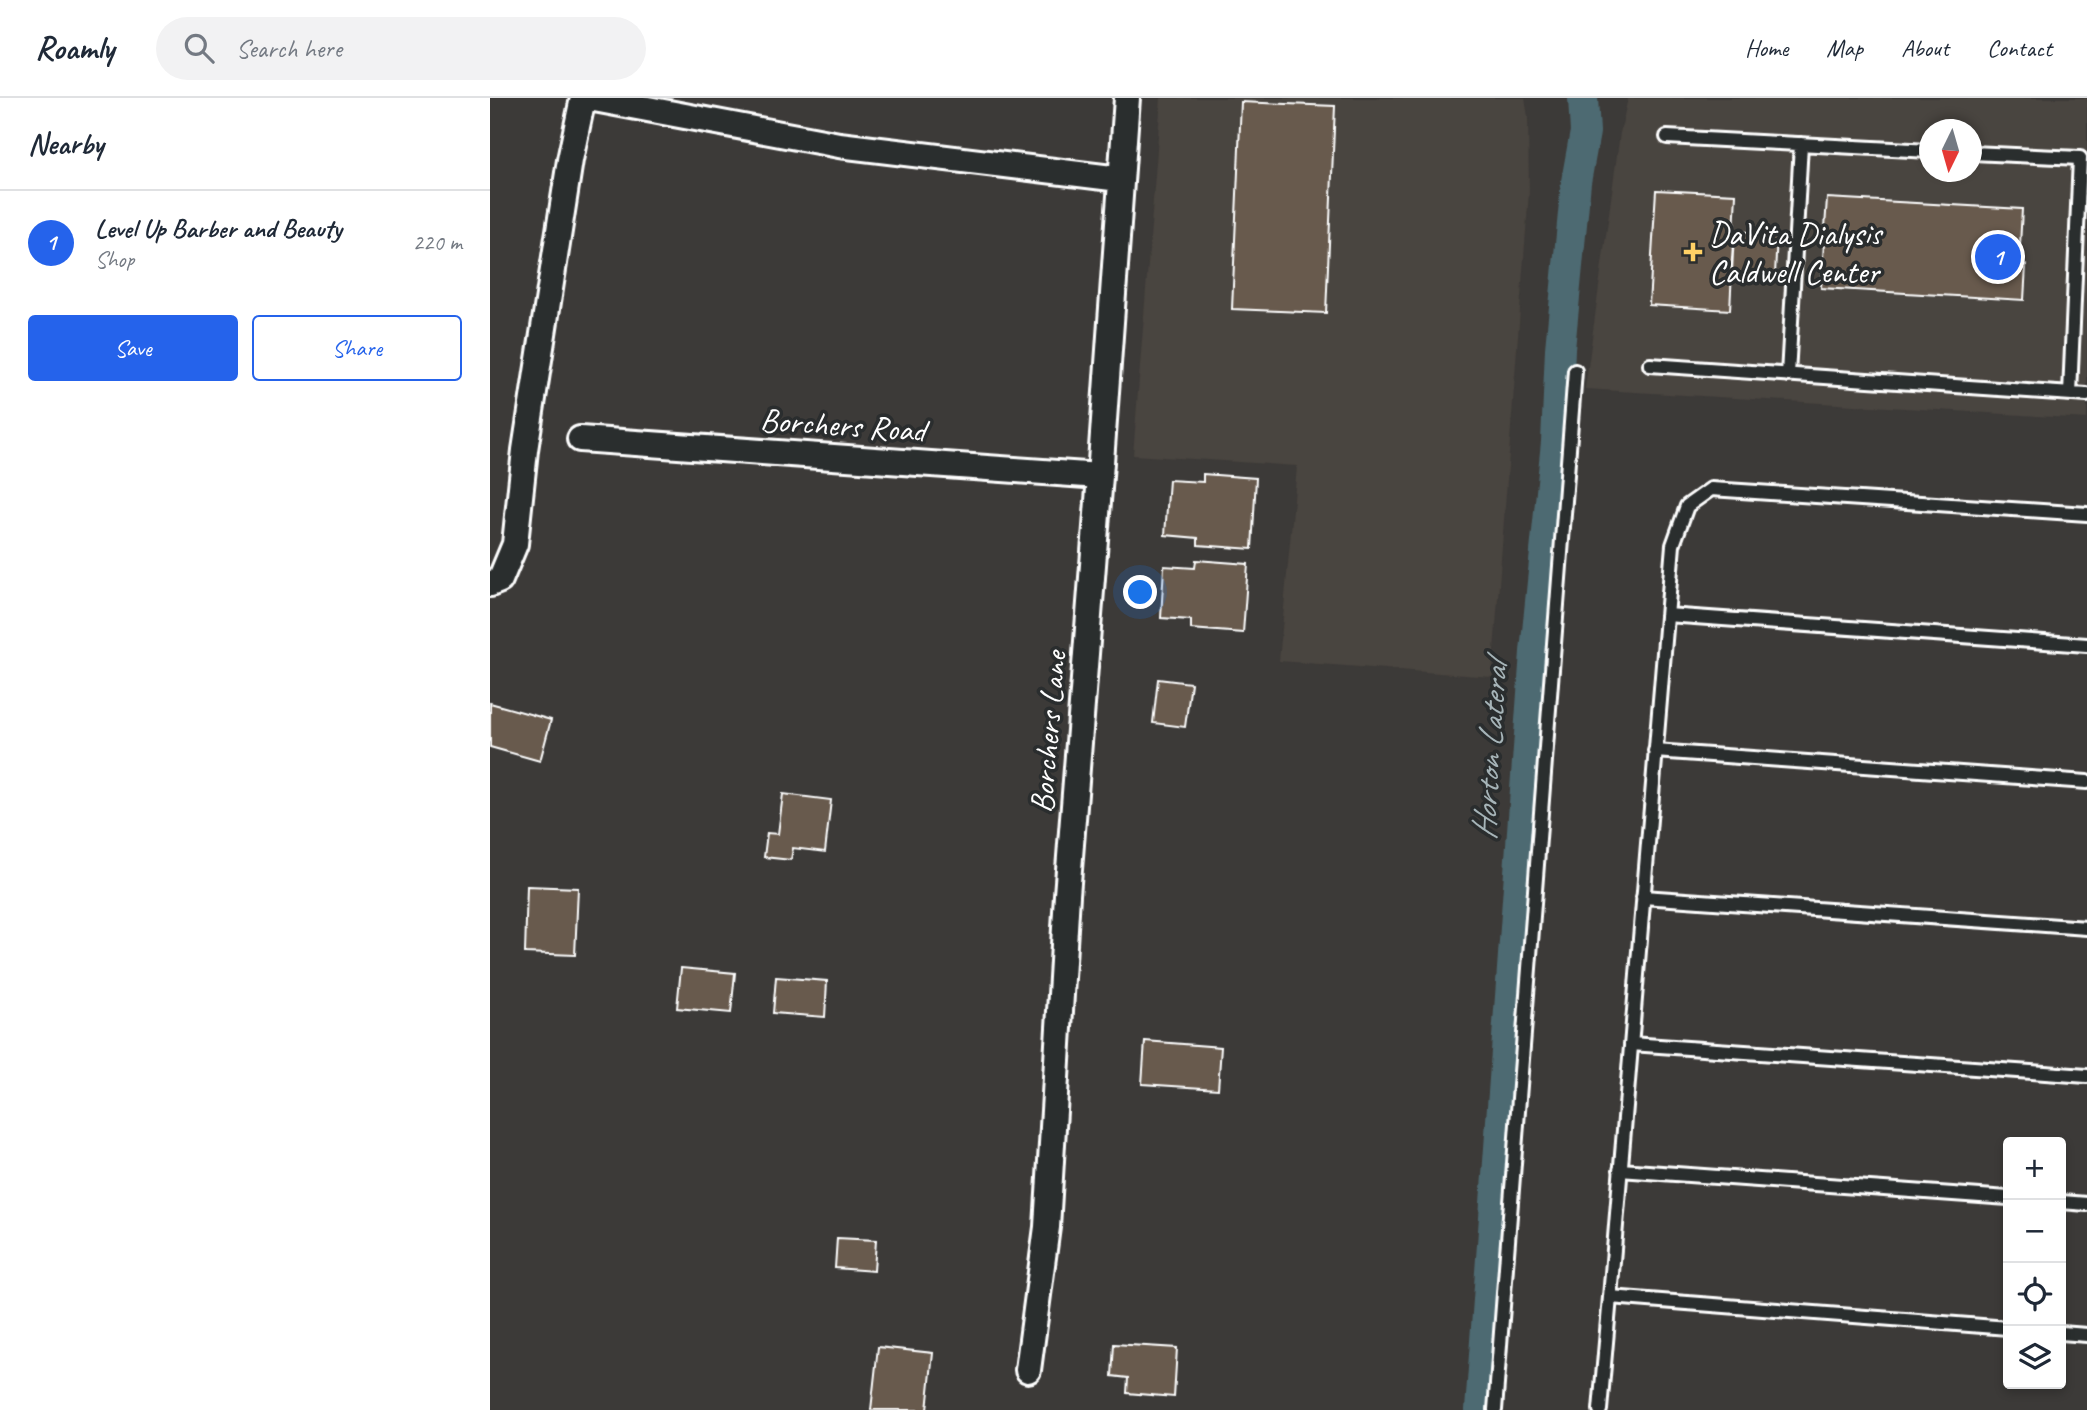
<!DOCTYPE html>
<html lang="en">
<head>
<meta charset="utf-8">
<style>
	:root { --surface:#fff; --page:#f2f2f3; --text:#1f2937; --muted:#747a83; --line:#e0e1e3; --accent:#2563eb }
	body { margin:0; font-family:Caveat,sans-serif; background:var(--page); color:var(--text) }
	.controls { position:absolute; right:21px; bottom:21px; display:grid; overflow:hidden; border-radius:7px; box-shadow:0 4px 10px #0003 }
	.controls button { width:63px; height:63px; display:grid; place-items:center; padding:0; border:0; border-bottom:2px solid var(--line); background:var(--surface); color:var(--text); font:35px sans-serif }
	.compass { position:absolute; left:1429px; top:21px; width:63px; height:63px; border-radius:50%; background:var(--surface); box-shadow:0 4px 10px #0003; rotate:185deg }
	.you { position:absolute; left:651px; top:495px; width:24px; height:24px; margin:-18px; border:5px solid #fff; border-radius:50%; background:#1a73e8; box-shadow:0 0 0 10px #1a73e833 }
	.badge { display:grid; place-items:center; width:46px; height:46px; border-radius:50%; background:var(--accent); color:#fff; font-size:23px; font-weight:700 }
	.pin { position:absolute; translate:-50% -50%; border:4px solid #fff; box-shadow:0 2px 7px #0006 }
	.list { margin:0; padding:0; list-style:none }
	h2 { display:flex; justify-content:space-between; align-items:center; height:91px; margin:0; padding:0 28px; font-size:30px }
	h2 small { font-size:23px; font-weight:400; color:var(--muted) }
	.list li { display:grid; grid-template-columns:46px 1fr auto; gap:21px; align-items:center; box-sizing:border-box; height:105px; padding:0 28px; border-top:2px solid var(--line) }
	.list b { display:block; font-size:26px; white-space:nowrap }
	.list p { margin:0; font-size:23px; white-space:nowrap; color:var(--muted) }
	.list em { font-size:23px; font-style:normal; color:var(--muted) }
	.actions { display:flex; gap:14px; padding:21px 28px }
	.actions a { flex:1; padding:16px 0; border:2px solid var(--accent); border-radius:7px; text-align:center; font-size:24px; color:var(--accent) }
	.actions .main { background:var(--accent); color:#fff }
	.icon { flex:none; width:38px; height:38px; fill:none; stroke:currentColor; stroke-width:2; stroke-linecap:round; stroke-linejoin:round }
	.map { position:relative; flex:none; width:1597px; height:1312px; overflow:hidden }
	header { display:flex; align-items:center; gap:42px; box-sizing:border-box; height:98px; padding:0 35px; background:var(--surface); border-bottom:2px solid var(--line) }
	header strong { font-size:33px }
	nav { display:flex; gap:38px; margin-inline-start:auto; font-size:24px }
	.search { width:490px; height:63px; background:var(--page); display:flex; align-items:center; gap:18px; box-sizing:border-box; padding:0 24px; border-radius:38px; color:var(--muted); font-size:26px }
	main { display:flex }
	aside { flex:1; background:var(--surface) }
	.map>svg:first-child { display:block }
	.built { fill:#49443f; fill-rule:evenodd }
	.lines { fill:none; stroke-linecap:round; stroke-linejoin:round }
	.canal { stroke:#4d6a72; stroke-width:30 }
	.building { fill:#675a4e; stroke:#fff; stroke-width:2 }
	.service-casing { stroke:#fff; stroke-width:18 }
	.minor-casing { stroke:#fff; stroke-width:30 }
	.service { stroke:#2a2d2e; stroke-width:12 }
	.minor { stroke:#2a2d2e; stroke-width:24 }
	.poi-dot { fill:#ffd166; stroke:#2a2d2e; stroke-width:2.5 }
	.labels { text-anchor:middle; stroke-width:7; stroke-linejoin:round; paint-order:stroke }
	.poi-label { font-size:33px; fill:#fff; stroke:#2a2d2e; text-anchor:start }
	.street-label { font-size:33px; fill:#fff; stroke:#2a2d2e }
	.water-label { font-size:35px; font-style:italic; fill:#a6b4b8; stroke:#2a2d2e }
</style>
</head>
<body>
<header>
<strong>Roamly</strong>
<div class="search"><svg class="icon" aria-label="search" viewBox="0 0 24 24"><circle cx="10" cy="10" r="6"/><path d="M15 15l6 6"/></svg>Search here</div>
<nav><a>Home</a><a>Map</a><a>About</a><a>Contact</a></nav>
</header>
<main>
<aside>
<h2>Nearby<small></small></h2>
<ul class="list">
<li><span class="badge">1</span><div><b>Level Up Barber and Beauty</b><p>Shop</p></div><em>220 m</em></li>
</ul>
<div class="actions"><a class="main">Save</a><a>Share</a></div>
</aside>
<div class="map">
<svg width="1597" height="1312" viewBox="0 0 1597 1312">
	<rect width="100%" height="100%" fill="#3c3a38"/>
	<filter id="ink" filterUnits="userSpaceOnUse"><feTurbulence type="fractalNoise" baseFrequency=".0143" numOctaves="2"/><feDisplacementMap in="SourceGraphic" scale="14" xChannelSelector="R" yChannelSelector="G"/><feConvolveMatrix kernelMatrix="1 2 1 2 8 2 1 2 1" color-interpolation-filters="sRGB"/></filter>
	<g filter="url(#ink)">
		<!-- built -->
		<path class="built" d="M 671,0 L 1035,0 L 1038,19 L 1039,94 L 1002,579 L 789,563 L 807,368 L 643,357 Z
			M 1138,0 L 1597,0 L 1597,321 L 1095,291 L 1130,35 ZM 1440,32 L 1482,32 L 1482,74 L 1440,74 Z"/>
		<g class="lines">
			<!-- canal -->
			<path class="canal" d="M 990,1312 L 1045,554 L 1066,344 L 1070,251 L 1086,84 L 1095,34 L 1093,0"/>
		</g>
		<!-- building -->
		<path class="building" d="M 751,4 L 845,8 L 836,215 L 742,211 Z
			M 1166,92 L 1246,96 L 1240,212 L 1159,207 Z
			M 1337,100 L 1532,111 L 1529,166 L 1536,167 L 1534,202 L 1331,190 Z
			M 1244,133 L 1287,136 L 1285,177 L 1241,174 Z
			M 713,376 L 766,380 L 762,451 L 708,447 L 708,440 L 675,437 L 679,382 L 713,384 Z
			M 706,462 L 758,466 L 753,535 L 701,531 L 701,522 L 671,520 L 674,468 L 705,470 Z
			M 668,581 L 701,585 L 695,629 L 663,625 Z
			M 0,605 L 61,622 L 50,663 L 0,649 Z
			M 293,696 L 341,702 L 335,754 L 303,750 L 301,762 L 274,759 L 277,735 L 288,736 Z
			M 37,788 L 88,790 L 85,857 L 35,855 Z
			M 191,870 L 245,875 L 241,915 L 187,910 Z
			M 286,879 L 337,883 L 335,919 L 283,915 Z
			M 655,943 L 731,949 L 728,991 L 652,986 Z
			M 347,1140 L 386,1142 L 384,1173 L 345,1170 Z
			M 624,1246 L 687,1250 L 684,1299 L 637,1295 L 638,1280 L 622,1278 Z
			M 388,1249 L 443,1255 L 437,1312 L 381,1312 Z"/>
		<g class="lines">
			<defs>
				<path id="service" d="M 1177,39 L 1440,53
					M 1482,55 L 1590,60 L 1580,296
					M 1160,267 L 1597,297
					M 1298,277 L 1311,46
					M 1177,517 L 1597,547
					M 1165,653 L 1597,684
					M 1153,799 L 1597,830
					M 1141,946 L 1597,978
					M 1130,1072 L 1518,1100
					M 1571,1104 L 1597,1106
					M 1518,1230 L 1120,1199 L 1183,447 L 1197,408 L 1221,391 L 1597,416
					M 1571,1235 L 1597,1237
					M 1005,1312 L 1085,273
					M 1110,1312 L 1120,1199"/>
				<path id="minor" d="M 99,0 L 349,47 L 630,81
					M 90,341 L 610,378
					M 0,486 L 10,482 L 25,446 L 35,352 L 80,62 L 93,0
					M 538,1272 L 557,1129 L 577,797 L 610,378 L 637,0"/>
			</defs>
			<!-- service casing -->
			<use href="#service" class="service-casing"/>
			<!-- minor casing -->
			<use href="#minor" class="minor-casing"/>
			<!-- service -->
			<use href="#service" class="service"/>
			<!-- minor -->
			<use href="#minor" class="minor"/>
		</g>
	</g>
	<!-- markers -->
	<path class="poi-dot" d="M1199.5 143.5h7v7h7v7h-7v7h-7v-7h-7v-7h7z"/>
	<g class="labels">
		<!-- poi labels -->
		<g class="poi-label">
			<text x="1219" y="147">DaVita Dialysis<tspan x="1219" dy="38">Caldwell Center</tspan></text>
		</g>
		<!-- street labels -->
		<g class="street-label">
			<text transform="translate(353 326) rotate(4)" y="12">Borchers Road</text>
			<text transform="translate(557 634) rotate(-85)" y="12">Borchers Lane</text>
		</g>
		<!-- water labels -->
		<g class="water-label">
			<text transform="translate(999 653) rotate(-86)" y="12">Horton Lateral</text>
		</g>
	</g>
</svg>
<div class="controls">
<button>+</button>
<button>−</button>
<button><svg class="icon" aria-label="locate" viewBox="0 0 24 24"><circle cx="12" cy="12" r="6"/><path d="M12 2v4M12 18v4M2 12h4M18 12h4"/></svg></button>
<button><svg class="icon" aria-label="layers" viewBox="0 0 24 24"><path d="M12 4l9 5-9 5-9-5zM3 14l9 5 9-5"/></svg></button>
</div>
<svg class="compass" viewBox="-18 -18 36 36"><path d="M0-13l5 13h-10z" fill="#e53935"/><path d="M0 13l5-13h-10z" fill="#747a83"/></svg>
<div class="you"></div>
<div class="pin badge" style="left:1508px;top:159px">1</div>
</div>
</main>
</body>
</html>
